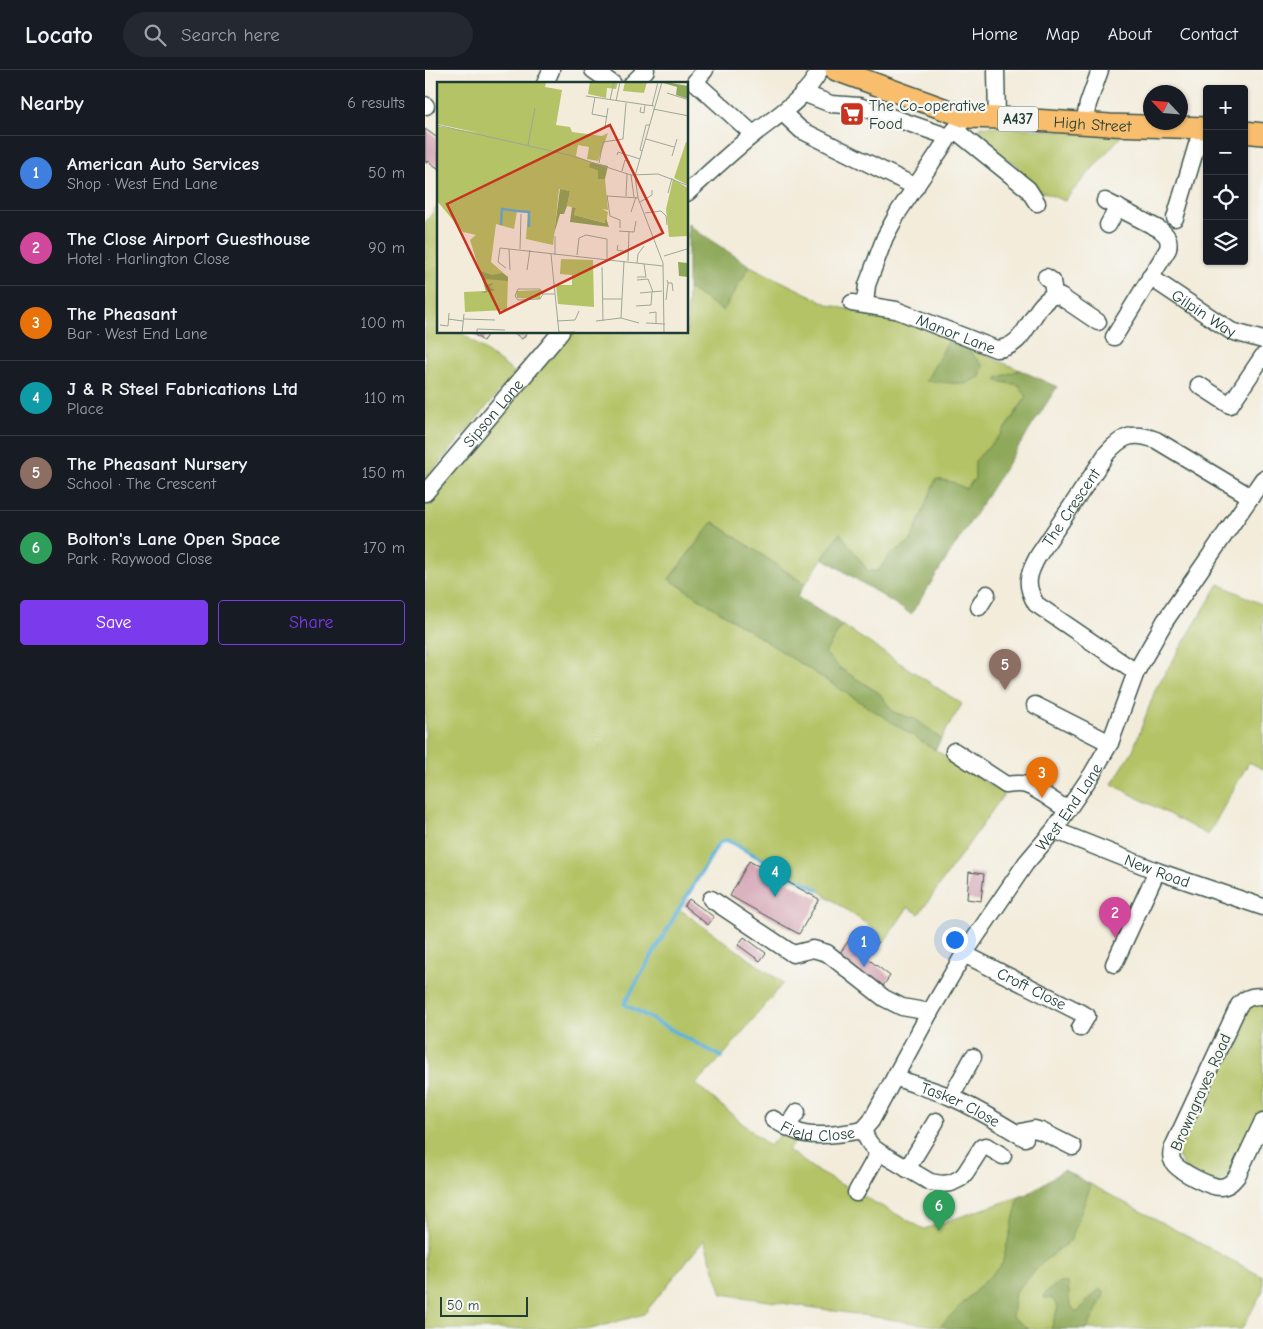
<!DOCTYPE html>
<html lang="en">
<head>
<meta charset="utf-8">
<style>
	:root { --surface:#171b24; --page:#242831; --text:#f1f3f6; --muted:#9ea1a6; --line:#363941; --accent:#7c3aed }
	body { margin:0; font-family:"Comic Neue",sans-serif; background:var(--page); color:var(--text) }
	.controls { position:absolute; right:15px; top:15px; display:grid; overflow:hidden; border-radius:5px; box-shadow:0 1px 4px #0004 }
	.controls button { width:45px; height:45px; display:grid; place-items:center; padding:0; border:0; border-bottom:1px solid var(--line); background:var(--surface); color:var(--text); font:25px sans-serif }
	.compass { position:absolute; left:718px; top:15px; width:45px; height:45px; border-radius:50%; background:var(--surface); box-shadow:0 1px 4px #0004; rotate:296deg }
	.scale { position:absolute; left:15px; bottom:12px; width:88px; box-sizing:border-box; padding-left:5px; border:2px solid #1f3d34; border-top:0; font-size:14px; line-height:18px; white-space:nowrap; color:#1f3d34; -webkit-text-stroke:4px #f6f6f2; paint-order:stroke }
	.you { position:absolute; left:529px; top:869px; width:18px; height:18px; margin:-12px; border:4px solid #fff; border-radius:50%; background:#1a73e8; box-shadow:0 0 0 8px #1a73e833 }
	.badge { display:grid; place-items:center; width:32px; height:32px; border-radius:50%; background:var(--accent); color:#fff; font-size:16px; font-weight:700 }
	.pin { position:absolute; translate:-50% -41px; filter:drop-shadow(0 1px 2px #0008) }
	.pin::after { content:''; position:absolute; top:26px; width:18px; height:15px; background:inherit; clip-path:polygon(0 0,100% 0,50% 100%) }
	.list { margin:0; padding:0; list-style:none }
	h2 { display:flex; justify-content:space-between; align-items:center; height:65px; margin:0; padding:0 20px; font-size:21px }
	h2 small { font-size:16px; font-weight:400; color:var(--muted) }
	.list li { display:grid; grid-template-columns:32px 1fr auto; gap:15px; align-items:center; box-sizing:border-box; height:75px; padding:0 20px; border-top:1px solid var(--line) }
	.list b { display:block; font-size:19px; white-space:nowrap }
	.list p { margin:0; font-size:16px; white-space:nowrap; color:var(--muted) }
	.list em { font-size:16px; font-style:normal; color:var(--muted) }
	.actions { display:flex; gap:10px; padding:15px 20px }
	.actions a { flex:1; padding:11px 0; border:1px solid var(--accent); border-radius:5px; text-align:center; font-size:18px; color:var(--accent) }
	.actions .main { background:var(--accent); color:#fff }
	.icon { flex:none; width:28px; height:28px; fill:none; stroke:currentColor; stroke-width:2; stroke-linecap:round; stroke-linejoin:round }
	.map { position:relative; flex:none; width:838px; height:1259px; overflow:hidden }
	header { display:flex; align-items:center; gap:30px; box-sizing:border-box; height:70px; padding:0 25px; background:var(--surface); border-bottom:1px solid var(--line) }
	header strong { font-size:24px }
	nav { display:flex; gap:28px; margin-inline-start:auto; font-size:18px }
	.search { width:350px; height:45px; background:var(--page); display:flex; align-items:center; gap:12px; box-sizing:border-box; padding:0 18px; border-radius:28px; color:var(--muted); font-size:19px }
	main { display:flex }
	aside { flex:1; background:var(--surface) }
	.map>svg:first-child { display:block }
	.green { fill:#b4c365; stroke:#6a804c }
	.forest { fill:#8fa95a; stroke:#577347 }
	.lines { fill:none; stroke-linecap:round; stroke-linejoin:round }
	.stream { stroke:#5eb2da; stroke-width:4 }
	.building { fill:#d3a1b2 }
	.minor-casing { stroke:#3f574d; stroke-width:19 }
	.major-casing { stroke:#3f574d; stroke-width:24 }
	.minor { stroke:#fff; stroke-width:16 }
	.major { stroke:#f9be6d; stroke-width:21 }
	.labels { text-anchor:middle; stroke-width:4.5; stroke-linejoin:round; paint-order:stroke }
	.shield { fill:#f6f6f2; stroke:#60746d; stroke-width:1 }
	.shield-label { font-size:15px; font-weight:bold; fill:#1f3d34 }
	.poi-label { font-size:16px; fill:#1f3d34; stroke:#f6f6f2; text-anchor:start }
	.street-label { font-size:16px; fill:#1f3d34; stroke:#f6f6f2 }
	.inset-river { fill:none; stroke:#5eb2da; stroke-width:2.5 }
	.inset-road { fill:none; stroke:#9ea698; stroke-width:1 }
	.view { fill:#c8321e; fill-opacity:0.15; stroke:#c8321e; stroke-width:2.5 }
	.inset-edge { fill:none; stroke:#1f3d34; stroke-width:2.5 }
</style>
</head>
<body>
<header>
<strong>Locato</strong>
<div class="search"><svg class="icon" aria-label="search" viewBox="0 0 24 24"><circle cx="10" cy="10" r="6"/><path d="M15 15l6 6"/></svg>Search here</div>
<nav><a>Home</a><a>Map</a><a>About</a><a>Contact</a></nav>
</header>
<main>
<aside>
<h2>Nearby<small>6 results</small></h2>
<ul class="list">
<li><span class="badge" style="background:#3f7fe0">1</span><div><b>American Auto Services</b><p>Shop · West End Lane</p></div><em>50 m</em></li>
<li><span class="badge" style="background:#d1479c">2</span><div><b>The Close Airport Guesthouse</b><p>Hotel · Harlington Close</p></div><em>90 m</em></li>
<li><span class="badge" style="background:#e8710a">3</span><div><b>The Pheasant</b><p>Bar · West End Lane</p></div><em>100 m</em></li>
<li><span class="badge" style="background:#0f9aa8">4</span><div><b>J &amp; R Steel Fabrications Ltd</b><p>Place</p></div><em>110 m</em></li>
<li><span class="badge" style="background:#8d6e63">5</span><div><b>The Pheasant Nursery</b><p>School · The Crescent</p></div><em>150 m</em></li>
<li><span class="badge" style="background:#2e9e5b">6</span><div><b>Bolton's Lane Open Space</b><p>Park · Raywood Close</p></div><em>170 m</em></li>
</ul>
<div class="actions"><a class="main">Save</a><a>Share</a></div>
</aside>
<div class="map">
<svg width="838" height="1259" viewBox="0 0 838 1259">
	<rect width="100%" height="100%" fill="#f6f6f2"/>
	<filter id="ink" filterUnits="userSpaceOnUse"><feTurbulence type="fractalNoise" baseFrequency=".02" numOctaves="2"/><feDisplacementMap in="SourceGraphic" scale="10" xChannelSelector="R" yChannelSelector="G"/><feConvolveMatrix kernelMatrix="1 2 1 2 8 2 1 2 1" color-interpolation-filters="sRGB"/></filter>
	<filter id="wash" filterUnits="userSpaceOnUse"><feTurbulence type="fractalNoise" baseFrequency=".0096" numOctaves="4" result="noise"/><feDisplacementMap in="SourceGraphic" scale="20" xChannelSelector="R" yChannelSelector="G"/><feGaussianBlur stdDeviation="1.12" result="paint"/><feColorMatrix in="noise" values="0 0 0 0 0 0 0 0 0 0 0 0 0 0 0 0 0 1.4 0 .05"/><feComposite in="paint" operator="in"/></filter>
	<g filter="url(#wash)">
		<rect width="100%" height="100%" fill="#f3ecdb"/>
		<!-- green -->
		<path class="green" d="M 556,56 L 697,65 L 639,131 L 596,113 L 591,93 L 553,78 Z
			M 14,134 L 14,262 L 37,263 L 90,303 L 0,410 L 0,153 Z
			M 325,196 L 405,235 L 430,241 L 471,247 L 524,270 L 501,311 L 558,296 L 541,277 L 595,300 L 572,308 L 572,311 L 594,315 L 602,326 L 576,364 L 550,391 L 550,408 L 541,419 L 527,412 L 511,409 L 486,471 L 466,484 L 453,501 L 443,501 L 415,463 L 380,514 L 288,452 L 244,509 L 579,724 L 494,844 L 483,837 L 459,872 L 443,855 L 393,820 L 302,770 L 294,773 L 254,839 L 358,913 L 297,987 L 271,1014 L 344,1076 L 357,1063 L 371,1071 L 363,1080 L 395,1103 L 499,1159 L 603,1124 L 639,1100 L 838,1207 L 838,1220 L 817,1259 L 530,1259 L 297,1224 L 279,1170 L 219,1244 L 166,1259 L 0,1259 L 0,432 L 144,263 L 262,262 L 263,218 L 298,240 Z
			M 794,514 L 838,535 L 838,699 L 824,692 L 783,765 L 687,714 L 708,680 L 731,618 Z
			M 417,555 L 537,634 L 516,669 L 492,650 L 468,642 L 454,623 L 416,599 L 400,583 Z
			M 838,931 L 838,1041 L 810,1101 L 793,1113 L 762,1101 L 751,1083 L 823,933 Z"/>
		<!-- forest -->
		<path class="forest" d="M 263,153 L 267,158 L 325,196 L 298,241 L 263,218 Z
			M 524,270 L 541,277 L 558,296 L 555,307 L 540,314 L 501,311 Z
			M 595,300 L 632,317 L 486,544 L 398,488 L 415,463 L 443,501 L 453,501 L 466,484 L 486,471 L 511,409 L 527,412 L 541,419 L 550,408 L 550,391 L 576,364 L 602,327 L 594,315 L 572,311 L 572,308 Z
			M 288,452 L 380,514 L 372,527 L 417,555 L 400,583 L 416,599 L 454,623 L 468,642 L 492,650 L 516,669 L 510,680 L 244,509 Z
			M 639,1100 L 666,1115 L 646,1170 L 619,1191 L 590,1222 L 587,1247 L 604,1259 L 530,1259 L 514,1257 L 577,1194 L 594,1127 L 603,1124 Z
			M 634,1212 L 643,1213 L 645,1233 L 650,1242 L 653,1242 C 660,1233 666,1226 675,1219 L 679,1222 L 678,1227 L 662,1259 L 626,1259 L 633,1237 L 628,1229 L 619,1228 L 619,1224 Z"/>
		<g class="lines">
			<!-- stream -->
			<path class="stream" d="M 297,987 L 199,934 L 254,839 L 294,773 L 302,770 L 393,820"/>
		</g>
		<g id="blocks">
			<!-- building -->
			<path class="building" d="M 0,59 L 14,69 L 14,99 L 3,91 L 2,93 L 0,92 Z
				M 46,262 L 64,262 L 58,271 Z
				M 88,262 L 103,262 L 97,269 Z
				M 324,791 L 394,829 L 374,864 L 305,826 Z
				M 544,802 L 559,804 L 556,831 L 542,829 Z
				M 264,829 L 289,847 L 283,855 L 259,836 Z
				M 433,858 L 453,873 L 442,888 L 465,906 L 455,920 L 412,887 Z
				M 319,867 L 341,883 L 335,891 L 313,875 Z"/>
		</g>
	</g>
	<g filter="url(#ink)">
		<use href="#blocks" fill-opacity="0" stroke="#3f574d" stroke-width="1"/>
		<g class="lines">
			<defs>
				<g id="minor">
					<path d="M 168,0 L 188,14"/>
					<path d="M 280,0 L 270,12 L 328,64"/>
					<path d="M 571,0 L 572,48"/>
					<path d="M 120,14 L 126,0"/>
					<path d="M 207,14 L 221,0"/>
					<path d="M 378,23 L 406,34 L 434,36 L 524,67"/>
					<path d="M 0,35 L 1,36"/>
					<path d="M 358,43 L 376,60 L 491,117"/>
					<path d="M 659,53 L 663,34 L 675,0"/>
					<path d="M 530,60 L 603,119 L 612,133"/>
					<path d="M 262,123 C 284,103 306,82 329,64 C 353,45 380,29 395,0"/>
					<path d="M 680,131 L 734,159 C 742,165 745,169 743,179 L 689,267"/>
					<path d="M 750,148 L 777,58"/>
					<path d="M 683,155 L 693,137"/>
					<path d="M 621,207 L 627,211 L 629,225"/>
					<path id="s1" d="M 725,207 L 806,261 L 838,270"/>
					<path id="s2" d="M 427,233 L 471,240 L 571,279 C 603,278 604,238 629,225 L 636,227 L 673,252"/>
					<path d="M 440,234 L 442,215 L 460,167 L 474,141 L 524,67 L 541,47"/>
					<path d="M 774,315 L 805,335 L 838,286"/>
					<path id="s3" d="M 0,423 L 136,262"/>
					<path d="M 554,537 L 562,524"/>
					<path id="s4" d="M 711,602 L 611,534 C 600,515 602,506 613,486 L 682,383 C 697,366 708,361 731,370 L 826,427"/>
					<path d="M 610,635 L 685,673"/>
					<path d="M 529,681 L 581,715 C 588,714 595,713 601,715 C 615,720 630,733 643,740"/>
					<path id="s5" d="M 629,760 L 732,801 L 838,837"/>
					<path d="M 286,829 L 368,884 L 388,879 L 402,883 L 459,928 L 477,937 L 505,942"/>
					<path id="s6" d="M 539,884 L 662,946 L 655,958"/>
					<path d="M 689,894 L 732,801"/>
					<path d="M 838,926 C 828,926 821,927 814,935 L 748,1077 C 746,1082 745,1087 748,1092 C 752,1101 787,1118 796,1117 C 804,1116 808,1111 812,1106 L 838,1051"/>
					<path id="s7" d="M 470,1007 C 489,1015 510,1020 528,1028 C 553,1039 576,1054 600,1068"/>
					<path d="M 526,1027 L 548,987"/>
					<path id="s8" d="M 348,1049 C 358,1055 369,1062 380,1064 C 396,1067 422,1063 438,1060"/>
					<path d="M 362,1057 L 372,1042"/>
					<path id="s9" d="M 438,1060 L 446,1051 L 505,942 L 539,884 L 601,793 L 629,760 L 667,704 L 685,673 L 711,602 L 740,551 L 838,409"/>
					<path d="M 438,1060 C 442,1070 445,1076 454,1082 L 505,1112 L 517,1114 L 526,1113 L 536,1108 L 541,1102 L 557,1077 L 561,1076 L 578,1086"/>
					<path d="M 592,1063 L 609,1059 L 616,1061 L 648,1077"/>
					<path d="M 482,1099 L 511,1051"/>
					<path d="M 431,1123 L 454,1082"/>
				</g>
				<g id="major">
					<path id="s10" d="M 411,0 L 541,47 L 576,48 L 685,55 L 782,58"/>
					<path d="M 819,62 L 838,64"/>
				</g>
			</defs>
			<!-- minor casing -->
			<use href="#minor" class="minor-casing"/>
			<!-- major casing -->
			<use href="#major" class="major-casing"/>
			<!-- minor -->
			<use href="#minor" class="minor"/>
			<!-- major -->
			<use href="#major" class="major"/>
		</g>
	</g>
	<!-- icons -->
	<defs>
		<symbol id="supermarket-square" viewBox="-11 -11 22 22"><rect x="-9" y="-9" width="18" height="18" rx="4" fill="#c8321e" stroke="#f6f6f2"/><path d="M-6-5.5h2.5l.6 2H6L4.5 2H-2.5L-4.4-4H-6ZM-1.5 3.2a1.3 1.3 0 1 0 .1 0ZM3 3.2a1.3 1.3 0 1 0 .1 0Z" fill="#fff"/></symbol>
	</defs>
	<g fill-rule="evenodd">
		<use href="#supermarket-square" x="413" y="30" width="28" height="28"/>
	</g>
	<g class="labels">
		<!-- shield labels -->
		<rect class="shield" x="573" y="36.5" width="40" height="25" rx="4"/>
		<g class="shield-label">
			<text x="593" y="54">A437</text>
		</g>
		<!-- poi labels -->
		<g class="poi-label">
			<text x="444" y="41">The Co-operative<tspan x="444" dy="18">Food</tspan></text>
		</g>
		<!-- street labels -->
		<g class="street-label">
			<text dy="6" stroke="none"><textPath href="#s10" startOffset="265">High Street</textPath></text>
			<text dy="6" stroke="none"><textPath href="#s1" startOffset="65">Gilpin Way</textPath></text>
			<text dy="6" stroke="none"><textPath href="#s2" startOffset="109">Manor Lane</textPath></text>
			<text dy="6" stroke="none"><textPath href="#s3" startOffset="105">Sipson Lane</textPath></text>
			<text dy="6" stroke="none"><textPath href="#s4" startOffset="231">The Crescent</textPath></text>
			<text dy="6" stroke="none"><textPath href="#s9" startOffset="384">West End Lane</textPath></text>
			<text dy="6" stroke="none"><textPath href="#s5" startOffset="111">New Road</textPath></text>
			<text dy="6" stroke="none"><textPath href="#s6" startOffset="76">Croft Close</textPath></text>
			<text transform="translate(775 1022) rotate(-66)" y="6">Browngraves Road</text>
			<text dy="6" stroke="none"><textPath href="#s7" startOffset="71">Tasker Close</textPath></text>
			<text dy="6" stroke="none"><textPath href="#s8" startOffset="48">Field Close</textPath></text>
		</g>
	</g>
	<!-- overview -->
	<g transform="translate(12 12)">
		<rect width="251" height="251" fill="#f3ecdb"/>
		<path d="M 0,0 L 109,0 L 108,5 L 125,8 L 119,43 L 133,45 L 135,50 L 165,54 L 171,51 L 161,79 L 150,77 L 152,65 L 141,63 L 139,74 L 154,80 L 154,86 L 161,89 L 161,97 L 168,97 L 171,128 L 165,127 L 171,130 L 169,141 L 137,133 L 139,126 L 130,124 L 133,109 L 122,107 L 116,163 L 89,157 L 91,130 L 80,129 L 77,147 L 59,142 L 54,180 L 71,195 L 70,228 L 28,230 L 27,210 L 49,209 L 33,158 L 39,153 L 26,150 L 0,119 L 0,44 L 42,51 L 0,42 ZM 153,0 L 181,0 L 179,7 L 170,6 L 169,16 L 151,12 ZM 188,0 L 210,0 L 207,11 L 186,9 ZM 249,60 L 251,61 L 251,103 L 237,96 ZM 236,97 L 251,106 L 250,154 L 232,155 L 229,127 ZM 124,177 L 156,178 L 157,225 L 121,222 L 119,203 L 135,203 L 135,193 L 123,192 ZM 104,208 L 103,217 L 80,216 L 79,209 Z" fill="#b4c365"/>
		<path d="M 229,0 L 251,4 L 251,17 L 239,13 L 240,5 L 226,1 ZM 154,80 L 171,84 L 168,97 L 161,97 L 161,89 L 152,85 ZM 123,107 L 133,109 L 130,124 L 127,132 L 123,132 L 117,152 ZM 135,125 L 139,126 L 137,133 L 168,141 L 169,136 L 172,145 L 133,140 ZM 241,180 L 251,181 L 251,195 L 242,194 ZM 43,189 L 55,193 L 65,191 L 71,195 L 71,199 L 49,197 L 49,203 L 56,201 L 53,205 L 58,208 L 47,211 L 44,210 L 49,209 Z" fill="#8fa95a"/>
		<path class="inset-river" d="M 64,143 L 65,127 L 80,129 L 92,130 L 92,145"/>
		<path class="inset-road" d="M 225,0 L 198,94 L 201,116 L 226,181 L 227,251M 230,11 L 252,18M 149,14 L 217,24M 158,15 L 155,32 L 170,35M 173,18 L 177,0M 179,19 L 183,0M 215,24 L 221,0M 204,25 L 203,30 L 207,31 L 208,23M 216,27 L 252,34M 0,43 L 132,73 L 194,93 L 221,92 L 252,104M 168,45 L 171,26M 209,57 L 237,65M 91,63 L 98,26M 205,69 L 203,68 L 209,43 L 212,43M 180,73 L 181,70 L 203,77M 235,74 L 240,57M 162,81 L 166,60 L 186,57 L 189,21M 185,89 L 188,78 L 193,80M 194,93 L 197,115M 231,111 L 235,96M 170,113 L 173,134 L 183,138 L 183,146M 170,114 L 201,116M 189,114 L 190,92M 203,120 L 215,113 L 215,108M 194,130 L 199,115M 208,131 L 224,129 L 229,134 L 230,143M 182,149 L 197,150 L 199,139M 181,163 L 180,168 L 191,170M 63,166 L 226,184M 63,166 L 61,180 L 69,186M 72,167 L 73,188M 83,167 L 84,132M 114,172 L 122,251M 118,173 L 118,154M 140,173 L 142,156 L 149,153 L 170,157 L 170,177M 227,174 L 250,167 L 252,172M 191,179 L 192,150M 200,181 L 201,172 L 207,164M 165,185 L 166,239M 90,188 L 93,168M 200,195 L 209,195 L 207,182M 200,198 L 211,197 L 216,210M 230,198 L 231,201 L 235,201 L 236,209M 203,211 L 225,209M 106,212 L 103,217 L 81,218 L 78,214 L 81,207 L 103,207 L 106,212 L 118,212M 166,217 L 185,217M 229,218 L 231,201M 199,224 L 214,223 L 215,210M 212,231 L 219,230 L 219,241M 184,236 L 187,179M 184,236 L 202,241M 11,237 L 26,239M 27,237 L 58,238M 120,239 L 138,238 L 142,229M 159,239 L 184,236M 209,241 L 228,242M 3,243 L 11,244 L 12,231M 122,250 L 138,250M 25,251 L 27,232M 40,251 L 40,247 L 68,248"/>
		<path class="view" d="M 173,43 L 226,151 L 63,231 L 10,122 Z"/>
		<rect width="251" height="251" class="inset-edge"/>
	</g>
</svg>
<div class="controls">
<button>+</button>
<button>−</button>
<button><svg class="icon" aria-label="locate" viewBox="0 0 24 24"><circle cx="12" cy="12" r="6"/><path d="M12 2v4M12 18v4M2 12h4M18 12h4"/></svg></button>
<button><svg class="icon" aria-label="layers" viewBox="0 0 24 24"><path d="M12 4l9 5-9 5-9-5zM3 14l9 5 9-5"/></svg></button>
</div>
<svg class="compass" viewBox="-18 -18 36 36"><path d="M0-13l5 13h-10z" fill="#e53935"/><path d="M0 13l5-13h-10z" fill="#9ea1a6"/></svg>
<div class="scale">50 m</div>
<div class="you"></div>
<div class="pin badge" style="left:439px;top:897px;background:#3f7fe0">1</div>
<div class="pin badge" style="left:690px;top:868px;background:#d1479c">2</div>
<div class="pin badge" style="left:617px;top:728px;background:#e8710a">3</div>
<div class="pin badge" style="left:350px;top:827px;background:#0f9aa8">4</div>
<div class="pin badge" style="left:580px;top:620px;background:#8d6e63">5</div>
<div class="pin badge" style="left:514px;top:1161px;background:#2e9e5b">6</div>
</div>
</main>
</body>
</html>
